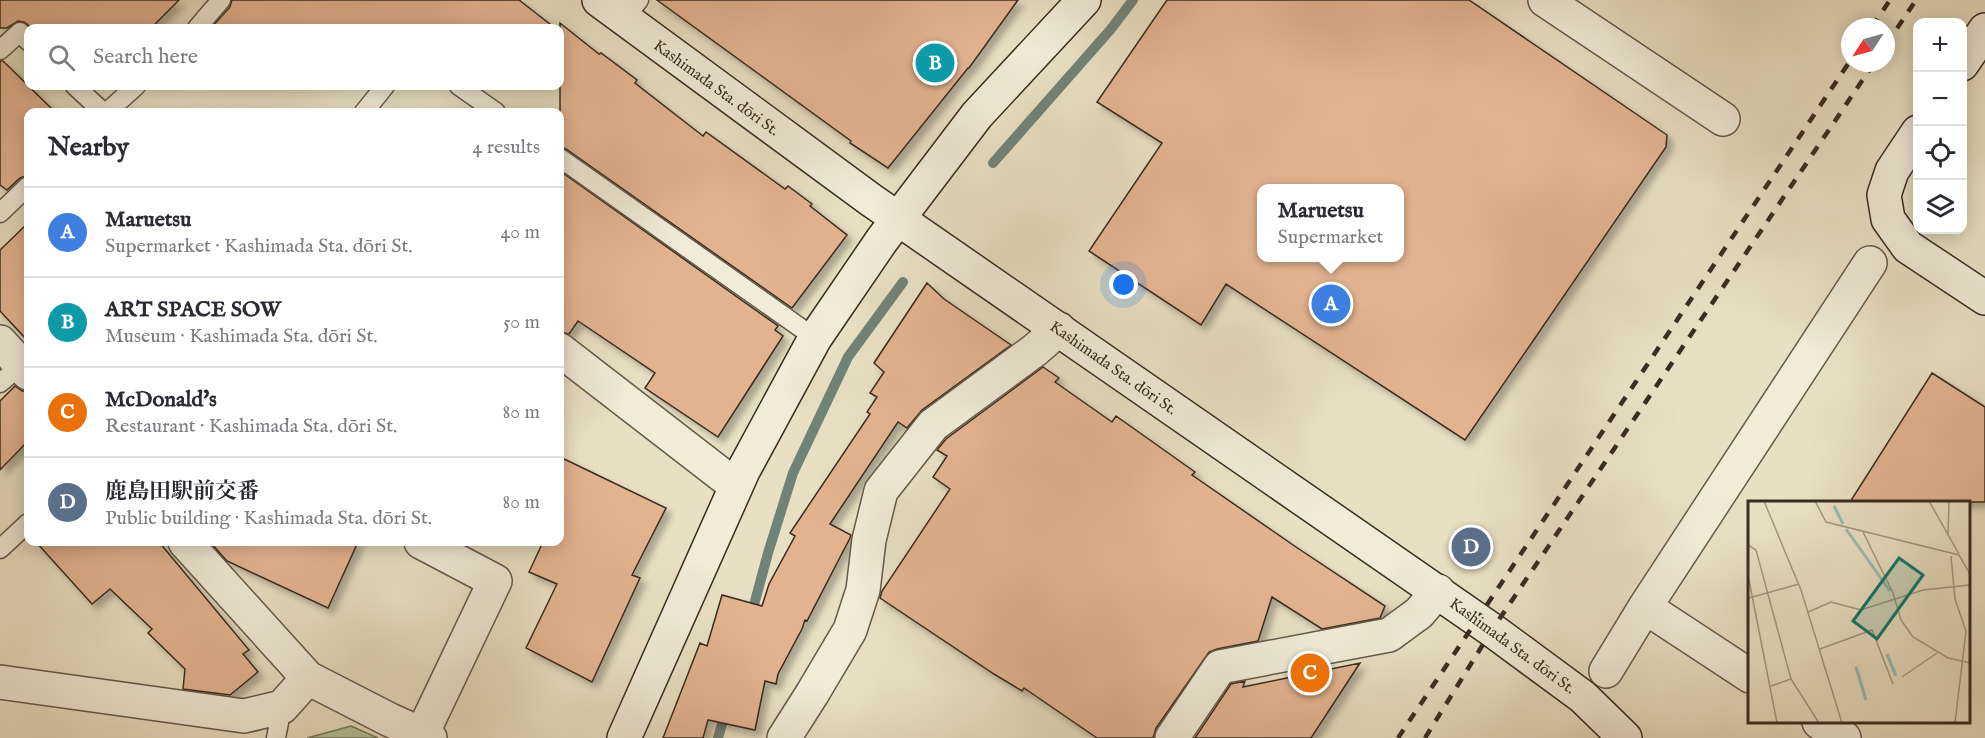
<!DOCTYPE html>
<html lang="en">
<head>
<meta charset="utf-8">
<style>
	:root { --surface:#fff; --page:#f2f2f3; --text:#2b2b33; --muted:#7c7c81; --line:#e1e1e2; --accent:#db2777 }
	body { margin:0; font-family:"IM FELL English","Noto Serif JP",serif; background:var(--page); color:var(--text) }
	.controls { position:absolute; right:18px; top:18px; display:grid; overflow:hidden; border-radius:12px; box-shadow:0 3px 15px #0003 }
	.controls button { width:54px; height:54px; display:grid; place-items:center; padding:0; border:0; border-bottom:2px solid var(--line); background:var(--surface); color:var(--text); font:30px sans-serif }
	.compass { position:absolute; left:1841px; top:18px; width:54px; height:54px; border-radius:50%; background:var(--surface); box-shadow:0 3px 15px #0003; rotate:234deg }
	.you { position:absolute; left:1124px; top:285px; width:21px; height:21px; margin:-15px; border:4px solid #fff; border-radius:50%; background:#1a73e8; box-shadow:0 0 0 9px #1a73e833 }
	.badge { display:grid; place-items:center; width:39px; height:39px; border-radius:50%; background:var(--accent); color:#fff; font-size:20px; font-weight:700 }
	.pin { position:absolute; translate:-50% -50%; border:3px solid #fff; box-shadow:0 2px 6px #0006 }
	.popup { position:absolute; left:1257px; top:184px; width:147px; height:78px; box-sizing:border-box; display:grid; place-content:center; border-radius:12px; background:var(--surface); filter:drop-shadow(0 2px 4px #0005); font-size:20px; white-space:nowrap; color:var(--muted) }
	.popup b { font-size:22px; color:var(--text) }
	.popup::after { content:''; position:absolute; left:50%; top:100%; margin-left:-12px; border:12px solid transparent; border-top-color:var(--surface) }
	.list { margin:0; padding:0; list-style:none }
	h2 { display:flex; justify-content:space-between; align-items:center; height:78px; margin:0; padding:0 24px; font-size:26px }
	h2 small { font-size:20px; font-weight:400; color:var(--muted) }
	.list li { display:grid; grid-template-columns:39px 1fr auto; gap:18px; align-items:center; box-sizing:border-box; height:90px; padding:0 24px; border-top:2px solid var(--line) }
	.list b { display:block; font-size:22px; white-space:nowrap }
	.list p { margin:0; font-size:20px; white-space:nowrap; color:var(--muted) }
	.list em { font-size:20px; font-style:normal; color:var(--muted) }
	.icon { flex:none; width:33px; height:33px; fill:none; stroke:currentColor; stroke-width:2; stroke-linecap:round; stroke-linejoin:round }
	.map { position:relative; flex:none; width:1985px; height:738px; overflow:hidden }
	.search { position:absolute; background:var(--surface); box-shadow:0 3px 15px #0003; left:24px; top:24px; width:540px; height:66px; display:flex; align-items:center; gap:15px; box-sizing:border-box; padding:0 21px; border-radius:12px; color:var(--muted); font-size:22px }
	.panel { position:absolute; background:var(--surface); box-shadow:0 3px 15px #0003; left:24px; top:108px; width:540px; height:438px; border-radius:12px }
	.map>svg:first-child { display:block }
	.green { fill:#b0c399; stroke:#74785c; stroke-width:1.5 }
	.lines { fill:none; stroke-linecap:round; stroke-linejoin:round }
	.stream { stroke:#718378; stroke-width:10 }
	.building { fill:#e3b390; stroke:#392c20; stroke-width:1.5; fill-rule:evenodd; filter:url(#shadow) }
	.lane-casing { stroke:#655949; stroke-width:21 }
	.street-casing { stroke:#655949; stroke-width:36 }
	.secondary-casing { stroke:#392c20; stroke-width:36 }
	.lane { stroke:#f1ebd8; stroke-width:18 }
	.street { stroke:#f1ebd8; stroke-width:33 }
	.secondary { stroke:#f1ebd8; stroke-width:33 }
	.rail { stroke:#392c20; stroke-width:4.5; stroke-dasharray:10 10; stroke-linecap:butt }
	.labels { text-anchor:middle; stroke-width:5; stroke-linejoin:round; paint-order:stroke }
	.street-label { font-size:16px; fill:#392c20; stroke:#f1ebd8 }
	.inset-river { fill:none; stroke:#97bdb3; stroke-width:3 }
	.inset-road { fill:none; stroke:#a39882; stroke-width:1.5 }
	.view { fill:#0f766e; fill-opacity:0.15; stroke:#0f766e; stroke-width:3 }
	.inset-edge { fill:none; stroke:#392c20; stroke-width:3 }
</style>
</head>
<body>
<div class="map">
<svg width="1985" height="738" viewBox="0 0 1985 738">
	<defs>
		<filter id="shadow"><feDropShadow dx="5.5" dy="5.5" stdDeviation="3" flood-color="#0004"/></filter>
	</defs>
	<rect width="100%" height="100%" fill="#e9e0c3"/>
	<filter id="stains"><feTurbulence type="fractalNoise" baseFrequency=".00333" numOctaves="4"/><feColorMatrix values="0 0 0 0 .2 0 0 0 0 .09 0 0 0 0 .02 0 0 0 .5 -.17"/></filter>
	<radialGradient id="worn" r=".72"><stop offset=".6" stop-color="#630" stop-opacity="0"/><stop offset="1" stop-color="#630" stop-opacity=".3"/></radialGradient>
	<!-- green -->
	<path class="green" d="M 351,726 L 378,738 L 307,738 Z"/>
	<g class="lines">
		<!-- stream -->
		<path class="stream" d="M 993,163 L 1111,29 L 1133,0
			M 751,616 L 768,553 L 793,473 L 848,357 L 903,282
			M 718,738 L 726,710"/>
	</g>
	<!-- building -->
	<path class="building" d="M 0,0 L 179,0 L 151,28 L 32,28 L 24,22 L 18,21 L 7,28 L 0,28 Z
		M 232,0 L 519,0 L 555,28 L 211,28 L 230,7 Z
		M 657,0 L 1018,0 L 969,68 L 968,68 L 888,168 L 850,143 L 851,141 Z
		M 1167,0 L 1469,0 L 1667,135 L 1666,147 L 1465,440 L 1226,284 L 1201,325 L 1089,251 L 1162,143 L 1097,102 ZM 1262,189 L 1400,189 L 1400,258 L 1262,258 Z
		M 560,23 L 599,54 L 601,53 L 637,80 L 635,83 L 703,136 L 706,132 L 785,189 L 788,186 L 812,204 L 810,206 L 847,235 L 792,308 L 566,149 L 560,147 Z
		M 0,61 L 3,61 L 55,112 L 28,112 L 28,175 L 20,178 L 7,190 L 0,185 Z
		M 560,171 L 778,326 L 775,330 L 783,336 L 718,437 L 645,388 L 655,373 L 578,321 L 569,334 L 560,332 Z
		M 28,223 L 28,341 L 0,311 L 0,250 Z
		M 927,283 L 944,299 L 1011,345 L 922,410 L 907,428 L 898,422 L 830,524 L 851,535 L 850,538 L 807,621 L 805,620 L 802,629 L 778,674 L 776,684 L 765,681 L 755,730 L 708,720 L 703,738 L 663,738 L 700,643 L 707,646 L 722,595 L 762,606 L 769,584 L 795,536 L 790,533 L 870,414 L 867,412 L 877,397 L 870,393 L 884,372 L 874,363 Z
		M 1043,367 L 1059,378 L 1055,382 L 1112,422 L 1116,416 L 1195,472 L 1192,475 L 1296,547 L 1385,606 L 1380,618 L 1322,629 L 1272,597 L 1258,641 L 1217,649 L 1209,652 L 1156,728 L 1153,738 L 1097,738 L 1024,688 L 1022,691 L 994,674 L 880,598 L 882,591 L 950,489 L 933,477 L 947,456 L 937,450 L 946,439 Z
		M 1932,373 L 1985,407 L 1985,502 L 1850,502 Z
		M 15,386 L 22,391 L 28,391 L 28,441 L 0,470 L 0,401 Z
		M 560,457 L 666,508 L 632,575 L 640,578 L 592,682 L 526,648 L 557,584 L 529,572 L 543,542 L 560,542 Z
		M 36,542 L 159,542 L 249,650 L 243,654 L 258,672 L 230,695 L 183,689 L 185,669 L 148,633 L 152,629 L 110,589 L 92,604 Z
		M 210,542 L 358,542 L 328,608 L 227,561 Z
		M 1360,663 L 1311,738 L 1195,738 L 1231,684 L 1245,681 L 1243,687 Z"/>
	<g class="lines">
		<defs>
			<path id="lane" d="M 624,19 L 639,0
				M 197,28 L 221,0
				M 0,50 L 20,32 L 28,41
				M 75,86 L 103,112
				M 459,86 L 496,112
				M 107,112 L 136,86
				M 364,112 L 385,86
				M 560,158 L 815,338
				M 0,213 L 28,186
				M 0,383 L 21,365
				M 0,549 L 28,523
				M 276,738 L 282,707"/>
			<path id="street" d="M 1545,0 L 1723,119
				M 0,342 L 28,373
				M 560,350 L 736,486
				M 185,542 L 308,678 L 390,720 L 430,738
				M 421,542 L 495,581 L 422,734
				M 1645,607 L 1750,676
				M 1606,671 L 1645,607 L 1870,263
				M 0,682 L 244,716 L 282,707 L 308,678
				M 1819,722 L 1844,738
				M 784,738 L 812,694 L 850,630 L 863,590 L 869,540 L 881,491 L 933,425 L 1035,350 L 1059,329
				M 1172,738 L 1220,667 L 1389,635 L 1419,613 L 1438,591"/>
			<path id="secondary" d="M 599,0 L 871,200 L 1492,630 L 1583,697 L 1625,738
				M 1962,64 L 1985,30
				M 1918,132 L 1892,171 L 1884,195 L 1888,219 L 1908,247 L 1985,298
				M 624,738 L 743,471 L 815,338 L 882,240 L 977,115 L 1084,0"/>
		</defs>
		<!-- lane casing -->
		<use href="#lane" class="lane-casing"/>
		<!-- street casing -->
		<use href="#street" class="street-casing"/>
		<!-- secondary casing -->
		<use href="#secondary" class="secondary-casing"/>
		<!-- lane -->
		<use href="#lane" class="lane"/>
		<!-- street -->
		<use href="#street" class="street"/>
		<!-- secondary -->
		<use href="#secondary" class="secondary"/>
		<!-- rail -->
		<path class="rail" d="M 1872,27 L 1890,0
			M 1886,45 L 1916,0
			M 1398,738 L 1850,61
			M 1425,738 L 1492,630 L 1874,63"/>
	</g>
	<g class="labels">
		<!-- street labels -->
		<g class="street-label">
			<text transform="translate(717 87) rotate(36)" y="6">Kashimada Sta. dōri St.</text>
			<text transform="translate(1114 367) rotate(35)" y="6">Kashimada Sta. dōri St.</text>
			<text transform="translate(1513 645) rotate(36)" y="6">Kashimada Sta. dōri St.</text>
		</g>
	</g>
	<!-- overview -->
	<g transform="translate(1748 501)">
		<rect width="222" height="222" fill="#e9e0c3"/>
		<path class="inset-river" d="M 86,5 L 95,23M 98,28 L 142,90M 139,153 L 148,175M 108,166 L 118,199"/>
		<path class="inset-road" d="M 16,0 L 53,89 L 94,222M 67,0 L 78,21 L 211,54 L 222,73M 181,0 L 211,53M 115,31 L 145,92 L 153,119 L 165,136 L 200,157 L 222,162M 200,35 L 201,0M 0,44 L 8,49 L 43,178 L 71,222M 203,55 L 207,98 L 218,130 L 207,222M 0,74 L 29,222M 1,97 L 51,83M 60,111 L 83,101 L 113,109 L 175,89 L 222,84M 72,148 L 124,129 L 145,183M 154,176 L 189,152M 23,185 L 43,178"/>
		<path class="view" d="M 151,57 L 175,74 L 129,138 L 105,120 Z"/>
		<rect width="222" height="222" class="inset-edge"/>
	</g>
	<rect width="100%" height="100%" filter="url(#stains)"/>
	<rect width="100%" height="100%" fill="url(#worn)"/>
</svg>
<div class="controls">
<button>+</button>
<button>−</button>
<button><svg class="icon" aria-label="locate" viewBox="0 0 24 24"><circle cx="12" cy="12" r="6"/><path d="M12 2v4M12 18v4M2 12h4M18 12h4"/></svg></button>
<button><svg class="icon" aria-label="layers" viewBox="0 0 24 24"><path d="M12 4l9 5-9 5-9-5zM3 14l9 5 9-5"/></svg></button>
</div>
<svg class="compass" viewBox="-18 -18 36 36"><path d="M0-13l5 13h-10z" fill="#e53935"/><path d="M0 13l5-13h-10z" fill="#7c7c81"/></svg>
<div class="you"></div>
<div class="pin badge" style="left:1331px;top:304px;background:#3f7fe0">A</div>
<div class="popup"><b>Maruetsu</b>Supermarket</div>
<div class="pin badge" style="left:935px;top:63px;background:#0f9aa8">B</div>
<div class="pin badge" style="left:1310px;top:673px;background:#e8710a">C</div>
<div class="pin badge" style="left:1471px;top:547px;background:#5c6f8a">D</div>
<div class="search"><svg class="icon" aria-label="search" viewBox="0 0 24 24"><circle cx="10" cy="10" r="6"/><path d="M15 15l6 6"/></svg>Search here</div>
<section class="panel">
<h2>Nearby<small>4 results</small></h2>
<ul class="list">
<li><span class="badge" style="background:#3f7fe0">A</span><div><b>Maruetsu</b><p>Supermarket · Kashimada Sta. dōri St.</p></div><em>40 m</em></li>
<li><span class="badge" style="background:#0f9aa8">B</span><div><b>ART SPACE SOW</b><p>Museum · Kashimada Sta. dōri St.</p></div><em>50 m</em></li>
<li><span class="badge" style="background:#e8710a">C</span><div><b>McDonald's</b><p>Restaurant · Kashimada Sta. dōri St.</p></div><em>80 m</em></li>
<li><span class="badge" style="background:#5c6f8a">D</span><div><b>鹿島田駅前交番</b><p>Public building · Kashimada Sta. dōri St.</p></div><em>80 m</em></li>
</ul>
</section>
</div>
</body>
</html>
